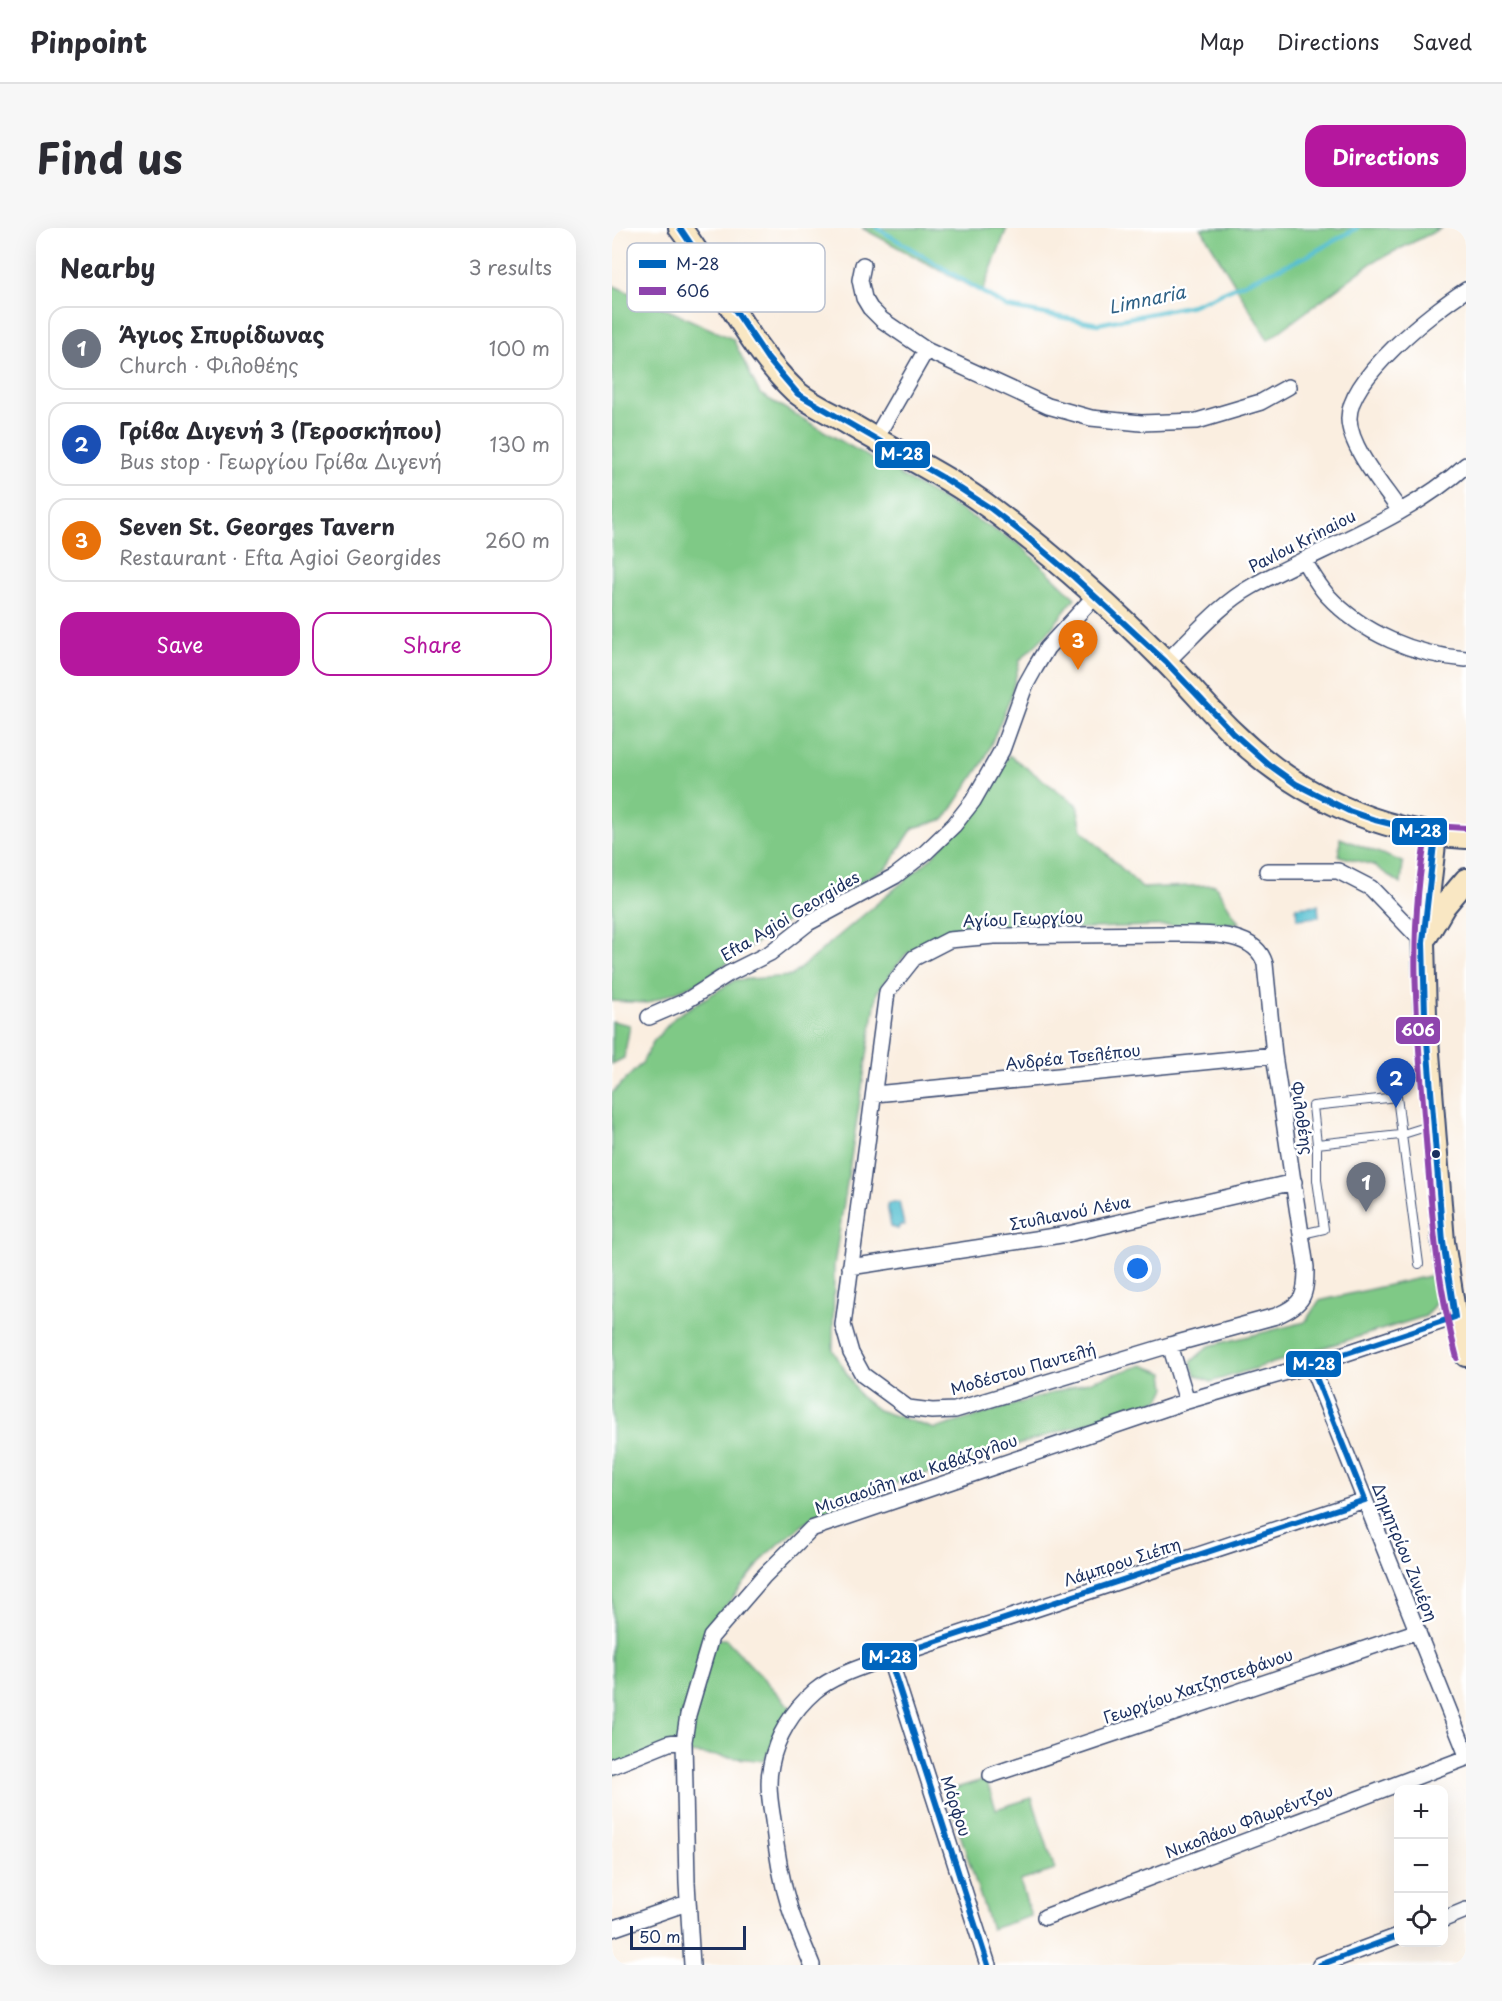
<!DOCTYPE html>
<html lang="en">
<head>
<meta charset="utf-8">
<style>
	:root { --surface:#fff; --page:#f7f7f7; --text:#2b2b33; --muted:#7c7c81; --line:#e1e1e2; --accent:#b5179e }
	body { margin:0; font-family:"Playpen Sans",sans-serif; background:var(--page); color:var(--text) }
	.controls { position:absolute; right:18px; bottom:18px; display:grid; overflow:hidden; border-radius:12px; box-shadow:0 6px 24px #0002 }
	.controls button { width:54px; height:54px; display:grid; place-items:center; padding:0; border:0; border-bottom:2px solid var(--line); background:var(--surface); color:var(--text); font:30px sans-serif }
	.scale { position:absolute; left:18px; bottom:15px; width:116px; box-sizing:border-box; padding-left:6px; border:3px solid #1b2f5e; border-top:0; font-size:16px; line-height:21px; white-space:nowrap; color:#1b2f5e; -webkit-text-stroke:4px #fff; paint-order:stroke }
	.you { position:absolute; left:526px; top:1041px; width:21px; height:21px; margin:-15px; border:4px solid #fff; border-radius:50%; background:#1a73e8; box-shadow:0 0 0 9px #1a73e833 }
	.badge { display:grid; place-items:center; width:39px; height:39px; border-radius:50%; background:var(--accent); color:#fff; font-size:20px; font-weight:700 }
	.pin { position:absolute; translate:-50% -50px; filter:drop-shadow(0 2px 3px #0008) }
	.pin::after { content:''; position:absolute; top:32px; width:21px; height:18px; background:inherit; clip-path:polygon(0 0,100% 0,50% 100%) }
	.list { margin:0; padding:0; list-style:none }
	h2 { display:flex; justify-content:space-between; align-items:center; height:78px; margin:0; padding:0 24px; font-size:26px }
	h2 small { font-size:20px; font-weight:400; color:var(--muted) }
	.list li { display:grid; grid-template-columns:39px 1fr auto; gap:18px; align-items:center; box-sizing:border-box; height:84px; margin:0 12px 12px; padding:0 12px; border:2px solid var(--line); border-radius:18px }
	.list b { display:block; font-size:22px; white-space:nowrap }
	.list p { margin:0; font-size:20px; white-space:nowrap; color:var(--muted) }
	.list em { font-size:20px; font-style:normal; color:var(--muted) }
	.actions { display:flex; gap:12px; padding:18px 24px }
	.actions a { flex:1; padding:14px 0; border:2px solid var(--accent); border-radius:18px; text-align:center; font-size:21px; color:var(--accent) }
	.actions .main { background:var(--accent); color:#fff }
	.icon { flex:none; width:33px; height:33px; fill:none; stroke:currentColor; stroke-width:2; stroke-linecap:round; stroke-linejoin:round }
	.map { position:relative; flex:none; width:854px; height:1737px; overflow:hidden; border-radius:18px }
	header { display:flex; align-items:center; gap:36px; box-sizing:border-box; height:84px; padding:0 30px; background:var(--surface); border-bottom:2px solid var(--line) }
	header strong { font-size:28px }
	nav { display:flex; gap:33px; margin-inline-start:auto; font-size:21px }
	.intro { display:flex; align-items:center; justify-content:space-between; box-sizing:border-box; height:144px; padding:0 36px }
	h1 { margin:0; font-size:42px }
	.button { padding:15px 27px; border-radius:18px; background:var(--accent); color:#fff; font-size:21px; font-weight:700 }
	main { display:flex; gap:36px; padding:0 36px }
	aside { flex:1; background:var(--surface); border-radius:18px; box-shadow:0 6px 24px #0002 }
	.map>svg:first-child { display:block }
	.green { fill:#7fc986; stroke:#4d7c72; stroke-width:1.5 }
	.water { fill:#54bfd0; stroke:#387797; stroke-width:1.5 }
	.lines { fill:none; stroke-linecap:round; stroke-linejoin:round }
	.stream { stroke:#54bfd0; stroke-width:4.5 }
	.lane-casing { stroke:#3c4c72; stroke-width:10 }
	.street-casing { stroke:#3c4c72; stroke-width:18 }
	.secondary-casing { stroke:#3c4c72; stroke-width:26 }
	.lane { stroke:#fff; stroke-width:8 }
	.street { stroke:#fff; stroke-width:15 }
	.secondary { stroke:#f9e7c3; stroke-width:22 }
	.bus-1-casing { stroke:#fff; stroke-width:10 }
	.bus-2-casing { stroke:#fff; stroke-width:10 }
	.bus-1 { stroke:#0065bd; stroke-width:6 }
	.bus-2 { stroke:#8e44ad; stroke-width:6 }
	.bus-dot { fill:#1b2f5e; stroke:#fff; stroke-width:2 }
	.labels { text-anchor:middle; stroke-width:5; stroke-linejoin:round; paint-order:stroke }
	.street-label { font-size:16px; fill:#1b2f5e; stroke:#fff }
	.water-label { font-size:18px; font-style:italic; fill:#2f6186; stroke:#fff }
	.key { fill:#fff; stroke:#bbc1cf; stroke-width:1.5 }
	.key-label { font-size:16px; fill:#1b2f5e }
	.line-badge { stroke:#fff; stroke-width:2 }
	.badge-label { font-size:16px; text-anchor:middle; font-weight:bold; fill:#fff }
</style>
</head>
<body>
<header>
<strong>Pinpoint</strong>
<nav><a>Map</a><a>Directions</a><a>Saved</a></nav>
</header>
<div class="intro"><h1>Find us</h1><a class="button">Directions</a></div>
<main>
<aside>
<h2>Nearby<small>3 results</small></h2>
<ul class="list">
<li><span class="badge" style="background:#6b7280">1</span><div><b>Άγιος Σπυρίδωνας</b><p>Church · Φιλοθέης</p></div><em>100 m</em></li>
<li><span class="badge" style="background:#1a4fb4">2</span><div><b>Γρίβα Διγενή 3 (Γεροσκήπου)</b><p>Bus stop · Γεωργίου Γρίβα Διγενή</p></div><em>130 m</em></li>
<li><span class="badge" style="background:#e8710a">3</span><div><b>Seven St. Georges Tavern</b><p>Restaurant · Efta Agioi Georgides</p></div><em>260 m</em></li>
</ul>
<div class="actions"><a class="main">Save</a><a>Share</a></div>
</aside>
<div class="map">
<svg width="854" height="1737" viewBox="0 0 854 1737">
	<rect width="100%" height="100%" fill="#fff"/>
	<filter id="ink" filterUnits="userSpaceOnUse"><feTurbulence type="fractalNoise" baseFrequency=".0167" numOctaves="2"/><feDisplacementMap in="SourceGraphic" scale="12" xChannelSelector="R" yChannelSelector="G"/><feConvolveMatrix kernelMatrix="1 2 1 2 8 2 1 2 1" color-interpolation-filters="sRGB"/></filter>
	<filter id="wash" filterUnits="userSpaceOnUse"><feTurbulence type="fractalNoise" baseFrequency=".008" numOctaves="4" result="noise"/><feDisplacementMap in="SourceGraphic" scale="24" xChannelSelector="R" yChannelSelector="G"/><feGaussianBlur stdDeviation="1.35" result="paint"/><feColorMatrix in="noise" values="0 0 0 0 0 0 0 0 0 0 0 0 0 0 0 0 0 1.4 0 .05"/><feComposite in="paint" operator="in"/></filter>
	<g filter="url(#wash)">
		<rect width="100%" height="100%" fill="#faeee0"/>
		<!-- green -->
		<path class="green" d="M 250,0 L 395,0 L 370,65 Z
			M 589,0 L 830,0 L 761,34 L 656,112 Z
			M 0,57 L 121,111 L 148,166 L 407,316 L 463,370 L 434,407 L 408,432 L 398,471 L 372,533 L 333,591 L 301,600 L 275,640 L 174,694 L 88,754 L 36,775 L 0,773 Z
			M 397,527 L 465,577 L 470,602 L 530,660 L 603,657 L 627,695 L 336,705 L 294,726 L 265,764 L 222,1038 L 221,1122 L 248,1168 L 266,1182 L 323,1201 L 531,1137 L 552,1145 L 554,1160 L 548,1172 L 241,1269 L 202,1288 L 156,1325 L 101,1394 L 100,1411 L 114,1411 L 179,1480 L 152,1533 L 59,1523 L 0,1548 L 0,865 L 30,835 L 41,814 L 64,788 L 123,752 L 179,748 L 318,631 L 369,574 Z
			M 728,610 L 791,634 L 789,656 L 761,637 L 727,628 Z
			M 0,793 L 18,797 L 12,830 L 0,836 Z
			M 821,1047 L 825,1073 L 814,1088 L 599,1154 L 583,1147 L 579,1134 L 597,1118 L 693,1094 L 707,1073 Z
			M 374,1551 L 384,1581 L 420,1570 L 443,1642 L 408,1653 L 419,1688 L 379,1701 L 334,1563 Z"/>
		<!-- water -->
		<path class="water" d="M 706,677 L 707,689 L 685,691 L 684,679 Z
			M 287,974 L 292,997 L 288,997 L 286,1001 L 279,999 L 275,976 Z"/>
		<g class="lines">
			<!-- stream -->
			<path class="stream" d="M 265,0 L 395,79 L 486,96 L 581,77 L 693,29 L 745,0"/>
		</g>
	</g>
	<g filter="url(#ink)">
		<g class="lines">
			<defs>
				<path id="lane" d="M 705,916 L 788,907 L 820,897
					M 690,1006 L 712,1001 L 705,952 L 705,916 L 701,878 L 785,869 L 807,1036"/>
				<path id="street" d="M 251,37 L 248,52 L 252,70 L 258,80 L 270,92 L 314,122 L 436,178 L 479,190 L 529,195 L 585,193 L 649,174 L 676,159
					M 263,211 L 314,122
					M 788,283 C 772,259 738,221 737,191 C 736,150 821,83 854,62
					M 692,333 C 699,344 706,357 715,367 C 751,406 803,427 854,431
					M 554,434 C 581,409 607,377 639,359 C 708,320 795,291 854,237
					M 655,643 L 726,643 L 759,660 L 811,714
					M 556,706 C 586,707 643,700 653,736 L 662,827 L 694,1039 C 694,1068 692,1076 664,1088 L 558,1117 L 343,1182 L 320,1183 L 296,1180 L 251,1147 L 239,1125 L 231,1097 L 275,764 L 302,730 L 337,712 L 382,708 Z
					M 37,789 L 74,773 L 116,746 L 158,725 L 196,695 L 283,648 L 314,624 L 342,597 L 361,573 L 390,522 L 413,458 L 423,440 L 435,420 L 483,368
					M 263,866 L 662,827
					M 238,1039 L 456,1006 L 682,954
					M 558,1117 L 575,1173
					M 699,1137 L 854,1525
					M 277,1429 L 376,1737
					M 0,1538 L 57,1515 L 72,1513
					M 379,1547 L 806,1403
					M 433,1689 L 854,1530
					M 832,1691 L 854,1682
					M 0,1701 L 75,1675
					M 80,1737 L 75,1655 L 72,1513 L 76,1487 L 99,1409 L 151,1349 L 199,1301 L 575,1173 L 699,1137 L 843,1089
					M 200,1737 C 193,1719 184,1700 178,1681 C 169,1652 164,1622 161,1592 C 158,1574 155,1554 159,1537 C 164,1509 181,1482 203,1463 C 221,1448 247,1440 269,1432 L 753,1272
					M 708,1737 L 786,1708"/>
				<path id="secondary" d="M 68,0 C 106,50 138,121 183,163 C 198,176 219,185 236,195 C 284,224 336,248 381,282 C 442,328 500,380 554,434 C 577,457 597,482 621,505 C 683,566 766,605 854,609
					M 823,607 L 811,714 L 813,787 L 831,1014 L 843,1089 L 854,1127
					M 815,707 L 832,678 L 854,652"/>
			</defs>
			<!-- lane casing -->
			<use href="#lane" class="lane-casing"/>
			<!-- street casing -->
			<use href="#street" class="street-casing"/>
			<!-- secondary casing -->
			<use href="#secondary" class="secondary-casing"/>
			<!-- lane -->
			<use href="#lane" class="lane"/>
			<!-- street -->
			<use href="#street" class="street"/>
			<!-- secondary -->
			<use href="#secondary" class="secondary"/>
			<defs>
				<path id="bus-1" d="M 68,0 L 156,131 L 186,166 L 335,252 L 378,280 L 409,304 L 462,349 L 554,434 L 621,505 L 656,536 L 684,556 L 737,583 L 763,592 L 823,607 L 811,714 L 813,787 L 831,1014 L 843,1089 L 699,1137 L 753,1272 L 277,1429 L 376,1737
					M 708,1737 L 786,1708"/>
				<path id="bus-2" d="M 845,1130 C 824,1054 819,977 813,899 C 805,800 795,703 815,604 L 822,598 L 854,600"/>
			</defs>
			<!-- bus-1 casing -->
			<use href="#bus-1" class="bus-1-casing"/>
			<!-- bus-2 casing -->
			<use href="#bus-2" class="bus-2-casing"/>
			<!-- bus-1 -->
			<use href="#bus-1" class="bus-1"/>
			<!-- bus-2 -->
			<use href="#bus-2" class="bus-2"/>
		</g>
	</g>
	<!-- markers -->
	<circle class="bus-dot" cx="824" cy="926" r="5"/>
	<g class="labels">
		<!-- street labels -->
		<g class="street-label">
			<text transform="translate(690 313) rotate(-27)" y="6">Pavlou Krinaiou</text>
			<text transform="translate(178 688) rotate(-31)" y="6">Efta Agioi Georgides</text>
			<text transform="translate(411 691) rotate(-2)" y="6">Αγίου Γεωργίου</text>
			<text transform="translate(461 829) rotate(-6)" y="6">Ανδρέα Τσελέπου</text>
			<text transform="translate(690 890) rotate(81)" y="6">Φιλοθέης</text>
			<text transform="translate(458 985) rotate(-11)" y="6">Στυλιανού Λένα</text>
			<text transform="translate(411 1141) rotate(-16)" y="6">Μοδέστου Παντελή</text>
			<text transform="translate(304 1246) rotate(-19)" y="6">Μισιαούλη και Καβάζογλου</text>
			<text transform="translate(793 1324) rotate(68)" y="6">Δημητρίου Ζινιέρη</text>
			<text transform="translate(510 1334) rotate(-18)" y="6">Λάμπρου Σιέπη</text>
			<text transform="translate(586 1458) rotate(-19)" y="6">Γεωργίου Χατζηστεφάνου</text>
			<text transform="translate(344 1578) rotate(72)" y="6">Μόρφου</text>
			<text transform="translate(637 1593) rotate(-21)" y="6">Νικολάου Φλωρέντζου</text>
		</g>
		<!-- water labels -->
		<g class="water-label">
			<text transform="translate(535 72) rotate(-12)" y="6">Limnaria</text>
		</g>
	</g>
	<!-- legend -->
	<rect x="15" y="15" width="198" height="69" rx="9" class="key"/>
	<rect x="27" y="32" width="27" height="8" fill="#0065bd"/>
	<rect x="27" y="59" width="27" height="8" fill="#8e44ad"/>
	<g class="key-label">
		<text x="64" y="42">M-28</text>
		<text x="64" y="69">606</text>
	</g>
	<g class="line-badge">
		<rect x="262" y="212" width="57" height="29" rx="6" fill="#0065bd"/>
		<rect x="779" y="589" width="57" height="29" rx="6" fill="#0065bd"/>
		<rect x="783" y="788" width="46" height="29" rx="6" fill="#8e44ad"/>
		<rect x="673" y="1122" width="57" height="28" rx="6" fill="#0065bd"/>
		<rect x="249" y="1414" width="57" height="29" rx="6" fill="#0065bd"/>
	</g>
	<g class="badge-label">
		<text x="290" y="232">M-28</text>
		<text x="808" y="609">M-28</text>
		<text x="806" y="808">606</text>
		<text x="702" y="1142">M-28</text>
		<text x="278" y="1435">M-28</text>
	</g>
</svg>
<div class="controls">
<button>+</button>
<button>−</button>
<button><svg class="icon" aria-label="locate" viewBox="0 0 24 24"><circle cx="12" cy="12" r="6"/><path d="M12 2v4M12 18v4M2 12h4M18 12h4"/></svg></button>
</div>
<div class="scale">50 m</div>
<div class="you"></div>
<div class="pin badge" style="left:754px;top:984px;background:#6b7280">1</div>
<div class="pin badge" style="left:784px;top:880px;background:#1a4fb4">2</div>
<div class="pin badge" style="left:466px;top:442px;background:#e8710a">3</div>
</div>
</main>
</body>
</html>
